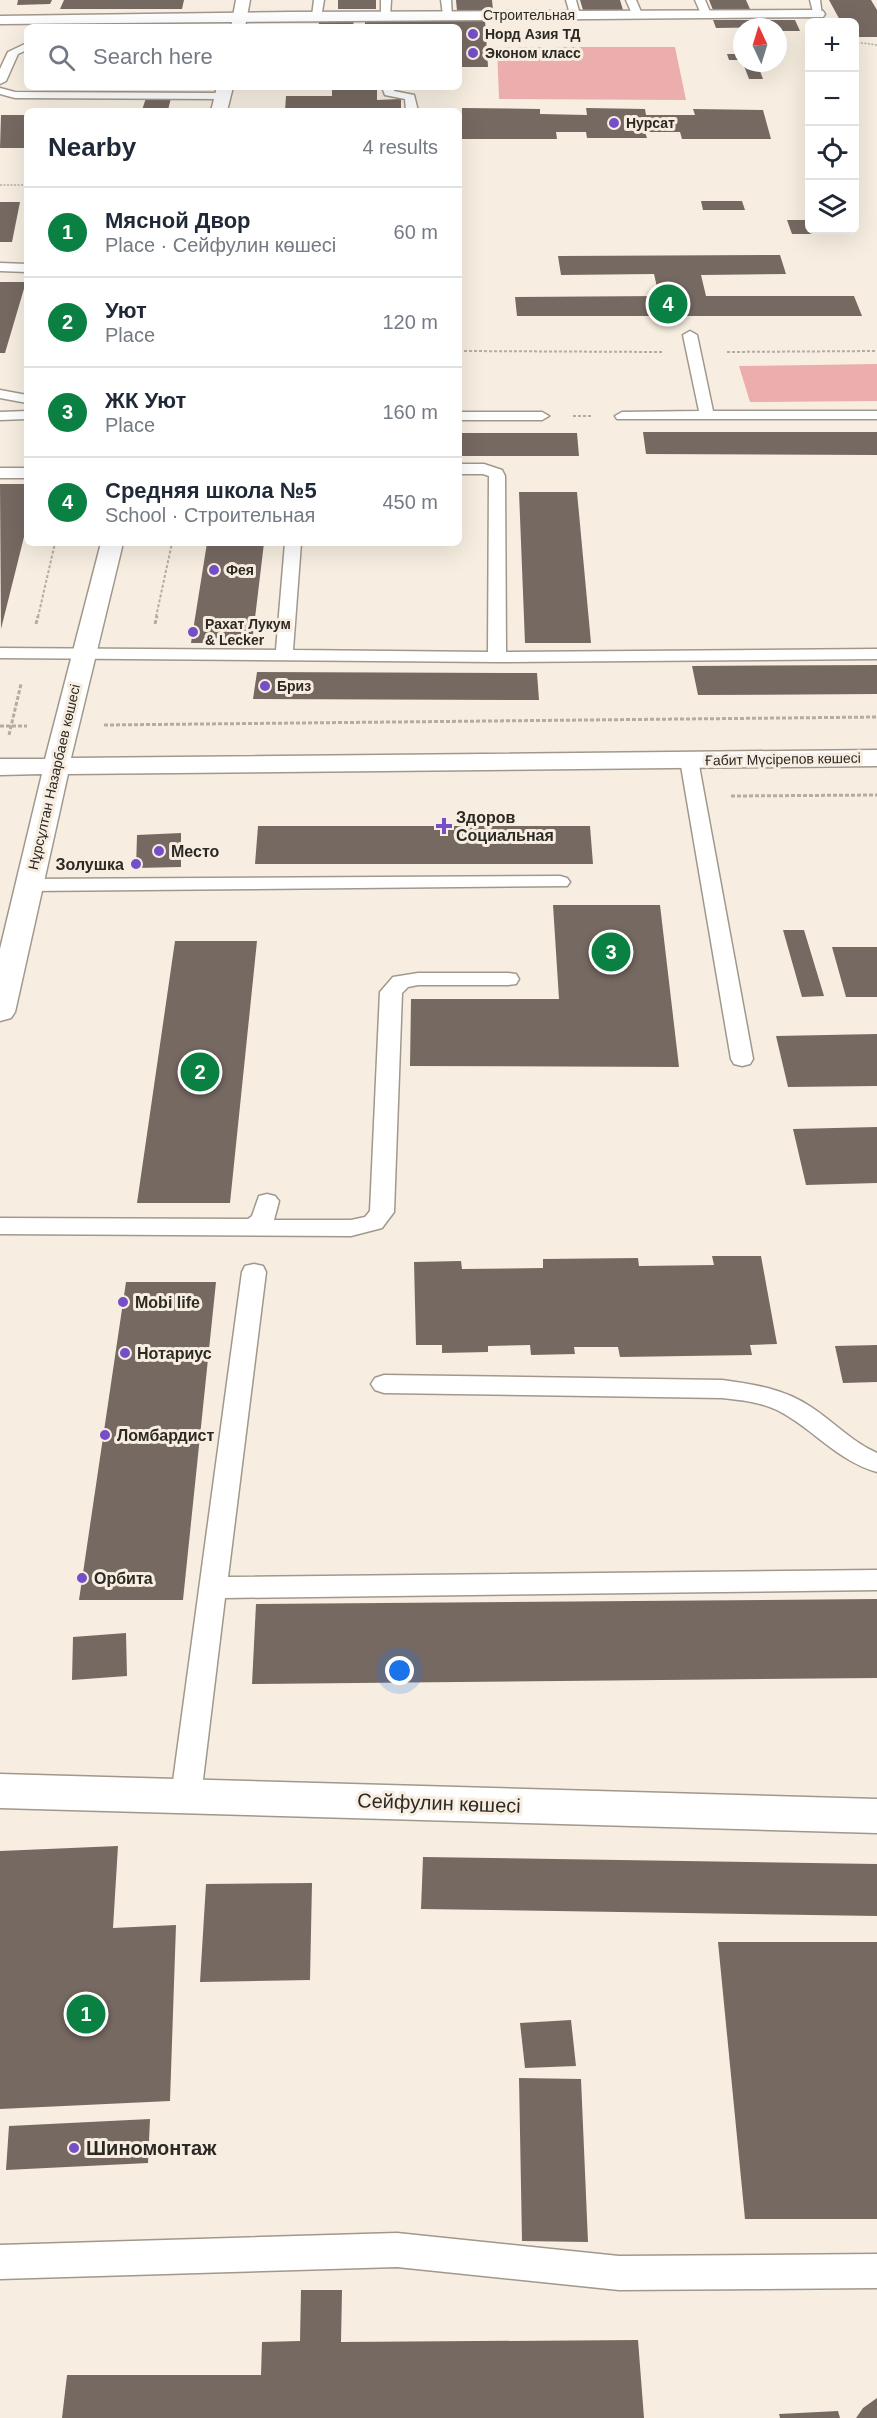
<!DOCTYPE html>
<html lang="en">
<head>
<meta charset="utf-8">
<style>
	:root { --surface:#fff; --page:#f2f2f3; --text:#1f2937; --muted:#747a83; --line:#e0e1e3; --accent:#0b8043 }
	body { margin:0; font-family:Arial,sans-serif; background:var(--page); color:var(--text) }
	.controls { position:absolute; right:18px; top:18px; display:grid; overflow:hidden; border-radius:9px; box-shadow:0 6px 24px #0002 }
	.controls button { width:54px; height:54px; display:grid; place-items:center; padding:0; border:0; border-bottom:2px solid var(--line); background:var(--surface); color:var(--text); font:30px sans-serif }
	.compass { position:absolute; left:733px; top:18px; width:54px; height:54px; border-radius:50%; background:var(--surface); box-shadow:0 6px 24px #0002; rotate:356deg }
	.you { position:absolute; left:400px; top:1671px; width:21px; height:21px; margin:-15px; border:4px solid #fff; border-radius:50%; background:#1a73e8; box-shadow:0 0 0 9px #1a73e833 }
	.badge { display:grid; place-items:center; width:39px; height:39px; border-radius:50%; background:var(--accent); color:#fff; font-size:20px; font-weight:700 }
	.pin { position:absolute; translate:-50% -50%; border:3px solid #fff; box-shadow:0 2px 6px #0006 }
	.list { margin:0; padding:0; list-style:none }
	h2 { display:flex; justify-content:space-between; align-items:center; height:78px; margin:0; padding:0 24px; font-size:26px }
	h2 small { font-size:20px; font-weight:400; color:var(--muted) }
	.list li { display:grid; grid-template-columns:39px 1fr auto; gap:18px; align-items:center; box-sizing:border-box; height:90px; padding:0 24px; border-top:2px solid var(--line) }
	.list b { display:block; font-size:22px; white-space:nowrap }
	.list p { margin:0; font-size:20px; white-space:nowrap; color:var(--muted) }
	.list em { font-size:20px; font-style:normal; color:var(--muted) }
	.icon { flex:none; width:33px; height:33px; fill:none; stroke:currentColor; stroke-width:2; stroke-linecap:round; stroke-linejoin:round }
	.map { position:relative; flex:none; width:877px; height:2418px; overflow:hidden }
	.search { position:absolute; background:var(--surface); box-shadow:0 6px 24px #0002; left:24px; top:24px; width:438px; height:66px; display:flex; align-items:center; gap:15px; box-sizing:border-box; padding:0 21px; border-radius:9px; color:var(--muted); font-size:22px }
	.panel { position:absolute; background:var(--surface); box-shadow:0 6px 24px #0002; left:24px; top:108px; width:438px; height:438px; border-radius:9px }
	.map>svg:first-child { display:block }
	.green { fill:#ecaeac }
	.building { fill:#766962 }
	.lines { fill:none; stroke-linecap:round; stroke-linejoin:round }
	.service-casing { stroke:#a0988c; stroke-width:3 }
	.minor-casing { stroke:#a0988c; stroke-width:3 }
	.secondary-casing { stroke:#a0988c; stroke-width:3 }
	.path-far2 { stroke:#b4ada3; stroke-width:1.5; stroke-dasharray:2 1.5; stroke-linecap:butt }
	.path-far1 { stroke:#b4ada3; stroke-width:2; stroke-dasharray:3 2; stroke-linecap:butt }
	.path { stroke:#b4ada3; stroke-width:3; stroke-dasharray:4 2; stroke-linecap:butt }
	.service { fill:#fff; fill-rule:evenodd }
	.minor { fill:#fff; fill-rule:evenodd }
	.secondary { fill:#fff; fill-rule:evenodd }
	.poi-dot { fill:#764ec7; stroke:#f7eee1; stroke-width:2 }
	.labels { text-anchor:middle; stroke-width:6; stroke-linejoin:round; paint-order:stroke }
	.far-street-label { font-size:14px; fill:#2c2924; stroke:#f7eee1 }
	.far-poi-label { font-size:14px; font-weight:bold; fill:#2c2924; stroke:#f7eee1; text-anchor:start }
	.poi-label { font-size:16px; font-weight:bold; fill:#2c2924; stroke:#f7eee1; text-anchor:start }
	.near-street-label { font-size:20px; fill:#2c2924; stroke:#f7eee1 }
	.near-poi-label { font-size:20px; font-weight:bold; fill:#2c2924; stroke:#f7eee1; text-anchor:start }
</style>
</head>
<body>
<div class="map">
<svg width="877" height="2418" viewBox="0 0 877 2418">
	<rect width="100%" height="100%" fill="#f7eee1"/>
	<!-- green -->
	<path class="green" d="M 497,47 L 675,47 L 686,100 L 499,99 Z
		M 877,364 L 877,401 L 750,402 L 739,366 Z"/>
	<!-- building -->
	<path class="building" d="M 18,0 L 52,0 L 50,4 L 17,5 Z
		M 64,0 L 184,0 L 182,9 L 60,9 Z
		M 338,0 L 376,0 L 376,9 L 338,9 Z
		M 456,0 L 492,0 L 493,10 L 457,11 Z
		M 580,0 L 620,0 L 623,10 L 583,10 Z
		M 709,0 L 746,0 L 750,9 L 713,10 Z
		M 829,0 L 871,0 L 877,10 L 877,37 L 854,37 L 854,22 L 841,22 Z
		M 320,18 L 354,18 L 353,27 L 318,27 Z
		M 365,19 L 485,19 L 488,67 L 459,67 L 459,27 L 365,27 Z
		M 713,20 L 795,20 L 800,31 L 778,31 L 778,27 L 716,28 Z
		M 727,54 L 742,54 L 742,60 L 729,60 Z
		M 743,63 L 757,63 L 763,79 L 749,79 Z
		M 332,87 L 377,87 L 377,100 L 401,99 L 401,111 L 285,111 L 286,96 L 332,96 Z
		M 146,98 L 171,98 L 168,110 L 142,110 Z
		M 462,108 L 540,109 L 540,114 L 587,115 L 586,108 L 645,109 L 646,115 L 695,115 L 693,109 L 763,110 L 771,139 L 682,139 L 680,132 L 645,132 L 647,138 L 587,138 L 586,132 L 556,132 L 557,139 L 462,139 Z
		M 1,115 L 27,115 L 27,148 L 0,148 Z
		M 701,201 L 742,201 L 745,210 L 703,210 Z
		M 0,202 L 20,202 L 12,242 L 0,242 Z
		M 787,220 L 810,220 L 810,230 L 820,230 L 822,234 L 792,234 Z
		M 780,255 L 786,274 L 701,275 L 706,296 L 854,296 L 862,316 L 517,316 L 515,297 L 659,296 L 654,274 L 561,275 L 558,256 Z
		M 0,282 L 26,282 L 5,353 L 0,353 Z
		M 643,432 L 877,432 L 877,455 L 646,454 Z
		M 459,433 L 577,433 L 579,456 L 459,456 Z
		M 0,484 L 27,484 L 27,525 L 1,629 Z
		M 519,492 L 577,492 L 591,643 L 525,643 Z
		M 207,543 L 264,543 L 252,643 L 191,643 Z
		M 877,665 L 877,694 L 698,695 L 692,666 Z
		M 257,672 L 537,673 L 539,700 L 253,699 Z
		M 258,826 L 590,826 L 593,864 L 255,864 Z
		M 181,833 L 181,867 L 136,868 L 137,835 Z
		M 553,905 L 660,905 L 679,1067 L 410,1066 L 411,999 L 559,999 Z
		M 783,930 L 804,930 L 824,996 L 802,997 Z
		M 175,941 L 257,941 L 230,1203 L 137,1203 Z
		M 832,947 L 877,947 L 877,997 L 846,997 Z
		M 877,1034 L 877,1086 L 788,1087 L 776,1036 Z
		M 877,1127 L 877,1183 L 806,1185 L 793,1129 Z
		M 712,1256 L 761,1256 L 777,1344 L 750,1345 L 752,1355 L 620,1357 L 618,1347 L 574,1347 L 575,1354 L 531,1355 L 530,1345 L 488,1346 L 488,1352 L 442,1353 L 442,1345 L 416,1345 L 414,1262 L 461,1261 L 462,1269 L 543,1268 L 543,1259 L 638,1258 L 639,1266 L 714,1265 Z
		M 126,1282 L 216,1282 L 183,1600 L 79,1600 Z
		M 877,1345 L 877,1382 L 843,1383 L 835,1346 Z
		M 877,1599 L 877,1678 L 252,1684 L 256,1604 Z
		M 126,1633 L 127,1676 L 72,1680 L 73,1637 Z
		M 118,1846 L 113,1928 L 176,1925 L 170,2101 L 0,2109 L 0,1851 Z
		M 423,1857 L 877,1864 L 877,1916 L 421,1909 Z
		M 312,1883 L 310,1980 L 200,1982 L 206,1884 Z
		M 718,1942 L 877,1942 L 877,2219 L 745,2219 Z
		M 571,2020 L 576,2066 L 525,2068 L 520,2023 Z
		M 519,2078 L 581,2079 L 588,2242 L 522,2241 Z
		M 150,2119 L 148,2163 L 6,2170 L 9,2126 Z
		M 301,2290 L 342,2290 L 341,2342 L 638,2340 L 644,2418 L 62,2418 L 67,2375 L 261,2375 L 262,2342 L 300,2341 Z
		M 877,2398 L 877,2418 L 856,2418 L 863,2408 Z
		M 838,2411 L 840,2418 L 780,2418 L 779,2414 Z"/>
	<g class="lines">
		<defs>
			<path id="service" d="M 314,0 L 324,0 L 321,18 L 312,16 Z
				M 381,0 L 391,0 L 390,17 L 381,15 Z
				M 441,0 L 451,0 L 452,17 L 443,15 Z
				M 566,0 L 576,0 L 580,15 L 579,17 L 571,17 Z
				M 626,0 L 636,0 L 642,14 L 641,16 L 633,16 Z
				M 695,0 L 705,0 L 711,14 L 710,16 L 702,16 Z
				M 810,0 L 820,0 L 822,16 L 814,16 Z
				M 27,43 L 27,50 L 18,54 L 6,81 L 0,84 L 0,69 L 8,52 Z
				M 382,87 L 394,87 L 394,91 L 414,95 L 418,111 L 406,111 L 405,99 L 385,95 Z
				M 0,88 L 15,92 L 222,93 L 228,96 L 222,99 L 15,98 L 0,94 Z
				M 0,263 L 27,264 L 27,272 L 0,271 Z
				M 690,331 L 697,335 L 713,411 L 877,411 L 877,419 L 617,419 L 615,416 L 622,412 L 699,411 L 683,335 Z
				M 0,390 L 27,395 L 27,403 L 0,398 Z
				M 27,411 L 27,419 L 0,420 L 0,412 Z
				M 459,412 L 542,412 L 549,416 L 542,420 L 459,420 Z
				M 459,464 L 484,464 L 502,470 L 505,476 L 506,652 L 877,649 L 877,659 L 497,662 L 0,658 L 0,648 L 276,650 L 285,543 L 301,543 L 293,650 L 488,652 L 489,476 L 483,474 L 459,474 Z
				M 0,468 L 27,468 L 27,478 L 0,478 Z
				M 689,754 L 696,756 L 698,760 L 753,1059 L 750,1064 L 742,1066 L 734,1064 L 731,1059 L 680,760 L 682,756 Z
				M 560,876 L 567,878 L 570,882 L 567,886 L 29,891 L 22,889 L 19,885 L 22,881 L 29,879 Z
				M 418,973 L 508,973 L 516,974 L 519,979 L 516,984 L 508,985 L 418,985 L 408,987 L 402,993 L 394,1212 L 382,1228 L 351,1236 L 0,1234 L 0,1218 L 248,1219 L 252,1216 L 259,1196 L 267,1194 L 275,1196 L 279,1201 L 274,1220 L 351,1220 L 365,1217 L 370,1211 L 380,992 L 393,977 Z
				M 254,1264 L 263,1266 L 266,1272 L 228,1577 L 877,1570 L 877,1590 L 225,1598 L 201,1796 L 197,1805 L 186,1808 L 175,1805 L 171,1796 L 242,1272 L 245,1266 Z
				M 384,1375 L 722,1380 C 753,1384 785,1389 811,1407 C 834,1422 852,1442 877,1453 L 877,1472 C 837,1461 813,1428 777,1410 C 760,1402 741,1400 722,1398 L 384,1393 L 375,1390 L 371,1384 L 375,1378 Z
				M 397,2233 L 619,2256 L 877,2254 L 877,2288 L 619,2290 L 397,2267 L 0,2279 L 0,2245 Z"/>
			<path id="minor" d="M 818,10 L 823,11 L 825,14 L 823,17 L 0,24 L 0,16 L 291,12 Z
				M 0,1774 L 877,1799 L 877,1833 L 0,1808 Z"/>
			<path id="secondary" d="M 236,0 L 250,0 L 245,27 L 231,27 Z
				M 217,87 L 233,87 L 227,111 L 211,111 Z
				M 101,543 L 123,543 L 71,758 L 877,750 L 877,766 L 68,774 L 15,1012 L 11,1018 L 0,1021 L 0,949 L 42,774 L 0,775 L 0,759 L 45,759 Z"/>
		</defs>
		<!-- service casing -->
		<use href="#service" class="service-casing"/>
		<!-- minor casing -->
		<use href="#minor" class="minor-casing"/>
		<!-- secondary casing -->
		<use href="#secondary" class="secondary-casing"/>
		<!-- path-far2 -->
		<path class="path-far2" d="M 854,42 L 877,45
			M 0,185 L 27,185"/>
		<!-- path-far1 -->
		<path class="path-far1" d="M 459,351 L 662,352
			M 727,352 L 877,351
			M 573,416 L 592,416
			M 38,617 L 55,543
			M 156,617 L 172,543"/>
		<!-- path -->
		<path class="path" d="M 36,624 L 38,616
			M 155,624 L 157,616
			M 104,725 L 877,717
			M 0,726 L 27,726
			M 9,735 L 21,684
			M 731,796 L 877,795"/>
		<!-- service -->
		<use href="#service" class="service"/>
		<!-- minor -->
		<use href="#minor" class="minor"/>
		<!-- secondary -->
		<use href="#secondary" class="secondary"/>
	</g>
	<!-- markers -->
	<g class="poi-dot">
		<circle cx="473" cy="34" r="6"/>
		<circle cx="473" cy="53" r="6"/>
		<circle cx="614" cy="123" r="6"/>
		<circle cx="214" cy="570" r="6"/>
		<circle cx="193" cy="632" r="6"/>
		<circle cx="265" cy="686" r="6"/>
		<path d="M441 817h6v6h6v6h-6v6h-6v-6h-6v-6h6z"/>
		<circle cx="159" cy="851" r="6"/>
		<circle cx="136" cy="864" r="6"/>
		<circle cx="123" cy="1302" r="6"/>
		<circle cx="125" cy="1353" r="6"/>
		<circle cx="105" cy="1435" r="6"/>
		<circle cx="82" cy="1578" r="6"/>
		<circle cx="74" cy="2148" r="6"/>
	</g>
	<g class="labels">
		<!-- far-street labels -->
		<g class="far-street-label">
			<text x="529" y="20">Строительная</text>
			<text transform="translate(783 759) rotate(-1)" y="5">Ғабит Мүсірепов көшесі</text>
			<text transform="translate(54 777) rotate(-77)" y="5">Нұрсұлтан Назарбаев көшесі</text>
		</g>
		<!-- far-poi labels -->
		<g class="far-poi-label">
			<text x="485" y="39">Норд Азия ТД</text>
			<text x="485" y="58">Эконом класс</text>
			<text x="626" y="128">Нурсат</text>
			<text x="226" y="575">Фея</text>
			<text x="205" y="629">Рахат Лукум<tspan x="205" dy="16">&amp; Lecker</tspan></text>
			<text x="277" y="691">Бриз</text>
		</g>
		<!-- poi labels -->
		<g class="poi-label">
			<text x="456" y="823">Здоров<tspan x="456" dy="18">Социальная</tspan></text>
			<text x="171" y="857">Место</text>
			<text x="124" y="870" text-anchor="end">Золушка</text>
			<text x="135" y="1308">Mobi life</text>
			<text x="137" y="1359">Нотариус</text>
			<text x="117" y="1441">Ломбардист</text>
			<text x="94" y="1584">Орбита</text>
		</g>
		<!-- near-street labels -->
		<g class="near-street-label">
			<text transform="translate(439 1803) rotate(2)" y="7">Сейфулин көшесі</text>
		</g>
		<!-- near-poi labels -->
		<g class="near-poi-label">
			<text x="86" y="2155">Шиномонтаж</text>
		</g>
	</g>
</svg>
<div class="controls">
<button>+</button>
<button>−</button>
<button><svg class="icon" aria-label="locate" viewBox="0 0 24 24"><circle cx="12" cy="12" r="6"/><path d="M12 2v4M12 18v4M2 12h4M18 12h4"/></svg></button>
<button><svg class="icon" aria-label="layers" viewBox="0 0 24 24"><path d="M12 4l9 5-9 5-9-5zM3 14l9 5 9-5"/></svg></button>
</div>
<svg class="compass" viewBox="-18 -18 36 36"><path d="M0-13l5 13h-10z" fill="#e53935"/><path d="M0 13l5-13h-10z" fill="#747a83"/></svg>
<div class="you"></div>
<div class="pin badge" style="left:86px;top:2014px">1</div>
<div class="pin badge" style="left:200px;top:1072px">2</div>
<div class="pin badge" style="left:611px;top:952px">3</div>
<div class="pin badge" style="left:668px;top:304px">4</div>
<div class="search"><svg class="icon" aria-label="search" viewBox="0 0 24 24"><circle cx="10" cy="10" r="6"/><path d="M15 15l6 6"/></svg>Search here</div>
<section class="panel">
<h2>Nearby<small>4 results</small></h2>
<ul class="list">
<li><span class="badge">1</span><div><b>Мясной Двор</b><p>Place · Сейфулин көшесі</p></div><em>60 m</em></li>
<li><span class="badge">2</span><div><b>Уют</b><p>Place</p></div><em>120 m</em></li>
<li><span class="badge">3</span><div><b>ЖК Уют</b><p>Place</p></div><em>160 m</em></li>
<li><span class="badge">4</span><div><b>Средняя школа №5</b><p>School · Строительная</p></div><em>450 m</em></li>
</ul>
</section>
</div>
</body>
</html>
